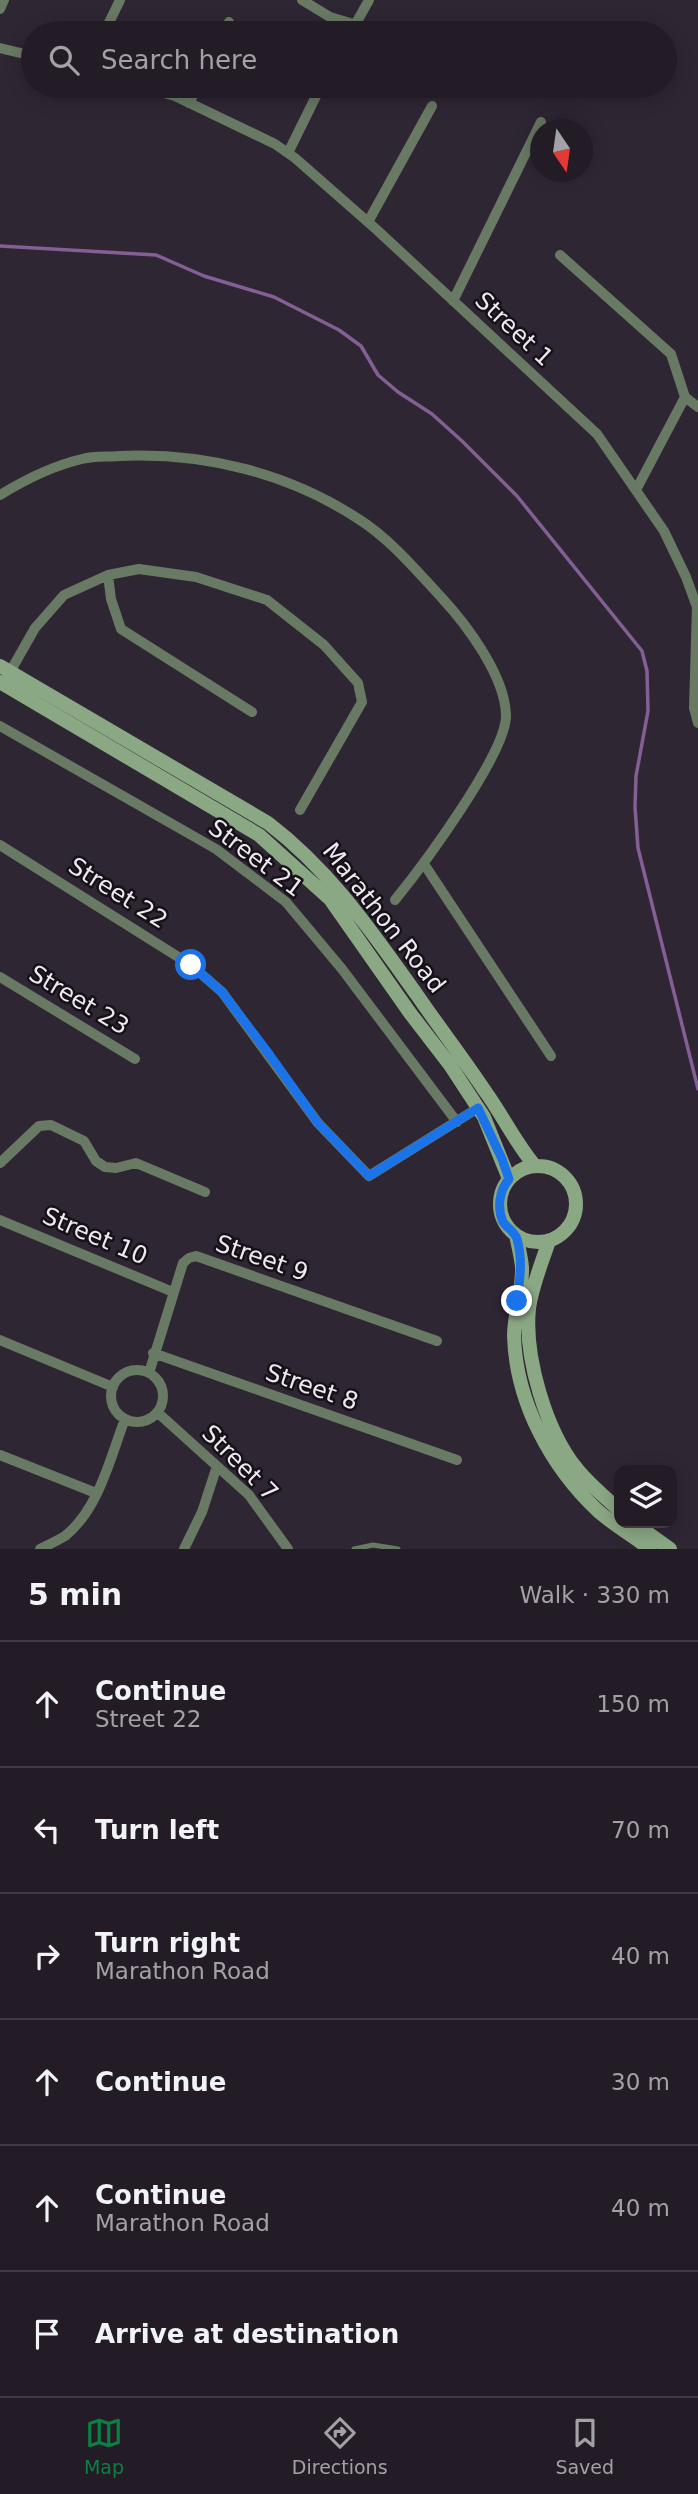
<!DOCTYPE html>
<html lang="en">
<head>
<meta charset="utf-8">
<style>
	:root { --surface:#231c27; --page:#2f2933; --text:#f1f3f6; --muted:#a3a1a7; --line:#403a44; --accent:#0b8043 }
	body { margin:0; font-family:"DejaVu Sans",sans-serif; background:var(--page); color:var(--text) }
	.controls { position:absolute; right:21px; bottom:21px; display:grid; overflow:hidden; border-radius:14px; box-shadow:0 4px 18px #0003 }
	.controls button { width:63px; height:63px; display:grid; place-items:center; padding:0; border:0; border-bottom:2px solid var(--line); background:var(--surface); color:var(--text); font:35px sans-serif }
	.compass { position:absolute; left:530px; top:119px; width:63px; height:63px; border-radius:50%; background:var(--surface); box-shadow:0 4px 18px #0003; rotate:167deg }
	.stop { position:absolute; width:21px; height:21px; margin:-16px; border:5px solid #1a73e8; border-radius:50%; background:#fff }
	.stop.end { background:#1a73e8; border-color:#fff; box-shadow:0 2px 7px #0008 }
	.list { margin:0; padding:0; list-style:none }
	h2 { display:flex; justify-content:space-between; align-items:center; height:91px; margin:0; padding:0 28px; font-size:30px }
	h2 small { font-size:23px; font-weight:400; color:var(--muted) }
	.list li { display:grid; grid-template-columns:46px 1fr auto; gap:21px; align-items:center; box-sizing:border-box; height:126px; padding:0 28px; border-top:2px solid var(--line) }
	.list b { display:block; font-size:26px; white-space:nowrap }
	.list p { margin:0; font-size:23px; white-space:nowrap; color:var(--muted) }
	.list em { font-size:23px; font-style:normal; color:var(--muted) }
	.icon { flex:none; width:38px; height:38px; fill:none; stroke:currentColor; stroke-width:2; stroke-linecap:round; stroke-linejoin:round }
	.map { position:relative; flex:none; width:698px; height:1549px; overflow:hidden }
	.search { position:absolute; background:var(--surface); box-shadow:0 4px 18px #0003; left:21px; right:21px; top:21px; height:77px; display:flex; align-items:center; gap:18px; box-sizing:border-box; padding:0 24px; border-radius:38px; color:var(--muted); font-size:26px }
	.sheet { height:847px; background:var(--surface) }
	nav { display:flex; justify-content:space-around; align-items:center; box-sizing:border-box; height:98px; border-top:2px solid var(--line); background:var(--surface); font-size:19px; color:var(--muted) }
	nav a { display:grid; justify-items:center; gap:4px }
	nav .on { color:var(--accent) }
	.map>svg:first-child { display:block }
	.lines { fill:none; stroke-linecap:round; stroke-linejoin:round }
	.stream { stroke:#835f94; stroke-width:3.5 }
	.lane { stroke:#687a64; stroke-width:5 }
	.street { stroke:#687a64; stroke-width:10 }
	.secondary { stroke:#8ba884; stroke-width:14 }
	.route { stroke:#1a73e8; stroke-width:9 }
	.labels { text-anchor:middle; stroke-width:5; stroke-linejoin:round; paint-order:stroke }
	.street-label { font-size:24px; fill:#eee8f1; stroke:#151117 }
</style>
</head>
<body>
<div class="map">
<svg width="698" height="1549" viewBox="0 0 698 1549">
	<rect width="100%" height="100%" fill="#2f2634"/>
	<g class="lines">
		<!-- stream -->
		<path class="stream" d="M 0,246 L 156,255 L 204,276 L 274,297 L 339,330 L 361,346 L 378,375 L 398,392 L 432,414 L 462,441 L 517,496 L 642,651 L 647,671 L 648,711 L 636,776 L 635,807 L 638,848 L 698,1089"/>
		<!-- lane -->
		<path class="lane" d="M 354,1549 L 373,1545 L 398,1549"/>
		<!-- street -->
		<path class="street" d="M 302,0 L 330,17 L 383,33
			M 0,9 L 4,0
			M 355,25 L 369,0
			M 104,33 L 120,0
			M 224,33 L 229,22
			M 0,48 L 33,56
			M 138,86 L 175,96 L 275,144 L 295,158 L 377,230 L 597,434 L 664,531 L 686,577 L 697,607 L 694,708 L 698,723
			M 189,103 L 198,86
			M 288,153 L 321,86
			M 368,222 L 432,106
			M 560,255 L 671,354 L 685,397 L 698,407
			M 453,301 L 541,122
			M 636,490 L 685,397
			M 0,495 C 26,479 52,466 82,459 C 94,456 107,457 119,456 C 204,452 289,473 360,520 C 391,540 416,570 441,597 C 467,625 505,676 506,715 C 507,753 421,868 395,900
			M 108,575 L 111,599 L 121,629 L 252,712
			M 10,672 L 35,628 L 64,595 L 108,575 L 139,569 L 196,577 L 267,600 L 324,645 L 358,683 L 362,702 L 300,810
			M 0,726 L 216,849 L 286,902 L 342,969 L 457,1122
			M 0,845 L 191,965 L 222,992 L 318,1123 L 369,1176 L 478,1108
			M 424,864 L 551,1056
			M 0,977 L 135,1059
			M 0,1163 L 39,1126 L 51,1125 L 84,1141 L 96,1161 L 105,1167 L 116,1168 L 136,1163 L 205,1192
			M 0,1220 L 173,1292
			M 0,1340 L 113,1387
			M 153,1353 L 457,1460
			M111 1396a26 26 0 1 1 52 0a26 26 0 1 1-52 0Z
			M 149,1373 L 183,1263 L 189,1258 L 196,1256 L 437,1341
			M 157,1412 L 249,1495 L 288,1549
			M 0,1455 L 96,1493
			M 40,1549 C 48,1545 57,1541 65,1536 C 99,1509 110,1458 125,1419
			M 184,1549 L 202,1512 L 217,1466"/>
		<!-- secondary -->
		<path class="secondary" d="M 0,666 L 268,823 C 331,871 372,932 417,995 C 439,1027 463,1058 485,1091 C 503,1116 515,1142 535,1166
			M 0,682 L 259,835 L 330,899 L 410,1013 L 450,1065 L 484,1117 L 509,1179
			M500 1204a38 38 0 1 1 76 0a38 38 0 1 1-76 0Z
			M 516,1235 C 518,1245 521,1256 522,1267 C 523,1290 514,1313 514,1336 C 516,1402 551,1467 598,1511 C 614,1525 633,1536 650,1549
			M 549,1241 C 542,1262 532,1286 529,1308 C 524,1357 546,1431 577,1469 C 589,1484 605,1497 619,1510
			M 634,1523 L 670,1549"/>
	</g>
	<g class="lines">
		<!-- route -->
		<path class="route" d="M 191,965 L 222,992 L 269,1054 L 318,1123 L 369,1176 L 478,1108 L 502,1159 L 509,1179 C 499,1191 497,1208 503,1222 C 507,1228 515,1232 517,1239 C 523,1260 520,1279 517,1301"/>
	</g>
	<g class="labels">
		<!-- street labels -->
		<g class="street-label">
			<text transform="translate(514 329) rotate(43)" y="8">Street 1</text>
			<text transform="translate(256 858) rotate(37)" y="8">Street 21</text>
			<text transform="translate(118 893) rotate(32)" y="8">Street 22</text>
			<text transform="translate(384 918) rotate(52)" y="8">Marathon Road</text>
			<text transform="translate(79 1000) rotate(31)" y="8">Street 23</text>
			<text transform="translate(95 1236) rotate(23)" y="8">Street 10</text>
			<text transform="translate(262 1258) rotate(19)" y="8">Street 9</text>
			<text transform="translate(312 1387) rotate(19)" y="8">Street 8</text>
			<text transform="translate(240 1463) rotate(45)" y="8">Street 7</text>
		</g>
	</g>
</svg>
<div class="controls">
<button><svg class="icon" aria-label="layers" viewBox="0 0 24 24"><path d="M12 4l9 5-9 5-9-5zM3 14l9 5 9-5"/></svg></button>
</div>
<svg class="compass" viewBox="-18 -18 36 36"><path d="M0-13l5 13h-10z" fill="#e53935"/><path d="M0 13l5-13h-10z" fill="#a3a1a7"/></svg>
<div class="stop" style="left:191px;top:965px"></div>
<div class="stop end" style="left:517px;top:1301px"></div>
<div class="search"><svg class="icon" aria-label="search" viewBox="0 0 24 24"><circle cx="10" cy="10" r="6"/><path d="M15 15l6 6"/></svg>Search here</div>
</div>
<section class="sheet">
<h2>5 min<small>Walk · 330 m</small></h2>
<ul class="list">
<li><svg class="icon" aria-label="ahead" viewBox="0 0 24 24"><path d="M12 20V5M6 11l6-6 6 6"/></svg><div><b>Continue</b><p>Street 22</p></div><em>150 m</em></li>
<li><svg class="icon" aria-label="left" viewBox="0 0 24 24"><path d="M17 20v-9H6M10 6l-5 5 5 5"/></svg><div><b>Turn left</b></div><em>70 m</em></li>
<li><svg class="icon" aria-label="right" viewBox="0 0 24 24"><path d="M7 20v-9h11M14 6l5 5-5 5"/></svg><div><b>Turn right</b><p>Marathon Road</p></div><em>40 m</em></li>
<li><svg class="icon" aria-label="ahead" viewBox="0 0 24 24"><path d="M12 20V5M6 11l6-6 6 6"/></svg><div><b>Continue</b></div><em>30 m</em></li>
<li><svg class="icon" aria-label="ahead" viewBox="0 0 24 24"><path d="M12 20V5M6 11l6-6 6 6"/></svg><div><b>Continue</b><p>Marathon Road</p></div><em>40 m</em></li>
<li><svg class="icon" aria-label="arrive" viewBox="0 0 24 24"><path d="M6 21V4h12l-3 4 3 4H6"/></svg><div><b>Arrive at destination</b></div></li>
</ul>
</section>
<nav>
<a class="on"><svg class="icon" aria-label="map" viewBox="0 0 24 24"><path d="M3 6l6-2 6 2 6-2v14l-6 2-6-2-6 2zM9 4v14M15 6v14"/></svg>Map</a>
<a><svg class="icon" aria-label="directions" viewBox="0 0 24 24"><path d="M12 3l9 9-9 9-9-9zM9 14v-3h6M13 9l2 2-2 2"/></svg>Directions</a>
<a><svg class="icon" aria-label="saved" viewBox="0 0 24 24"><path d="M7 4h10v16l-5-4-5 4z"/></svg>Saved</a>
</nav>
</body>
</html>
